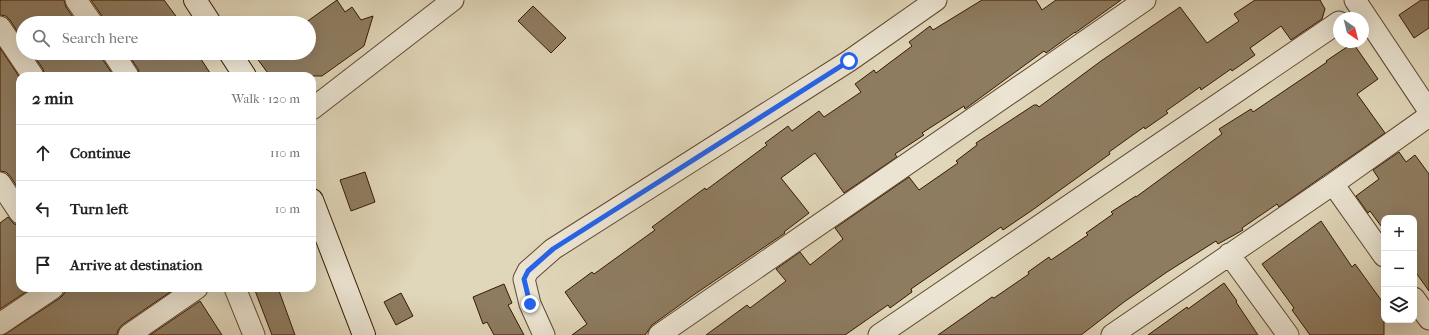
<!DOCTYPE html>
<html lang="en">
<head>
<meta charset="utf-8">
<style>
	:root { --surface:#fff; --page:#f2f2f2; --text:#222; --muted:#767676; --line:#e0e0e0 }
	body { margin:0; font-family:"IM FELL French Canon",serif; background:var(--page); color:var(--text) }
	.controls { position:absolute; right:12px; bottom:12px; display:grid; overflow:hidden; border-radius:8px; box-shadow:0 4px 16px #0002 }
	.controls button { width:36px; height:36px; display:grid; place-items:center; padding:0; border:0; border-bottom:1px solid var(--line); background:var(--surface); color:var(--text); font:20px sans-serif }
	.compass { position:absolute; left:1333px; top:12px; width:36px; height:36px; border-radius:50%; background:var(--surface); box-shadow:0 4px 16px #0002; rotate:145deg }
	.stop { position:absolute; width:12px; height:12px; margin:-9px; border:3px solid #2563eb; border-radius:50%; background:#fff }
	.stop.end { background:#2563eb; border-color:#fff; box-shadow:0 1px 4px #0008 }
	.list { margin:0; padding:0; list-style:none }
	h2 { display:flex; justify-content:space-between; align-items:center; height:52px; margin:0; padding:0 16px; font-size:17px }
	h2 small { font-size:13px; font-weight:400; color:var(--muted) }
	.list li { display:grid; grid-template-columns:26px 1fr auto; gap:12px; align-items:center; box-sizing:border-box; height:56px; padding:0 16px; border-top:1px solid var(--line) }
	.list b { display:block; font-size:15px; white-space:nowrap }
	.list em { font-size:13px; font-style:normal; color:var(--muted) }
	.icon { flex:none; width:22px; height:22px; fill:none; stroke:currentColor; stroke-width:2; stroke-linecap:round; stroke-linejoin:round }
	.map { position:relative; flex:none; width:1429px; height:335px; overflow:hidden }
	.search { position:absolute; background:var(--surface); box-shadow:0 4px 16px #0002; left:16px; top:16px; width:300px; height:44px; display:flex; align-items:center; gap:10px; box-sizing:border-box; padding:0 14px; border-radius:22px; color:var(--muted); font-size:15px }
	.panel { position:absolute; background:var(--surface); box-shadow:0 4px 16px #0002; left:16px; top:72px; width:300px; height:220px; border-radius:12px }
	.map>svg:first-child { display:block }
	.building { fill:#8e7c61; stroke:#361a02 }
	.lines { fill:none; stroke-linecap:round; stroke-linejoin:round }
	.street-casing { stroke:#604930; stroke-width:23 }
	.secondary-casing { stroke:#361a02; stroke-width:24 }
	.street { stroke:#ebe4d2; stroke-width:21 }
	.secondary { stroke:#ebe4d2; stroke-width:22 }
	.route { stroke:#2563eb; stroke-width:5 }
</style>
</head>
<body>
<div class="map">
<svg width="1429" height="335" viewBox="0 0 1429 335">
	<rect width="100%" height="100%" fill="#e0d6b9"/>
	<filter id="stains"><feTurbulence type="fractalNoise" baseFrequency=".005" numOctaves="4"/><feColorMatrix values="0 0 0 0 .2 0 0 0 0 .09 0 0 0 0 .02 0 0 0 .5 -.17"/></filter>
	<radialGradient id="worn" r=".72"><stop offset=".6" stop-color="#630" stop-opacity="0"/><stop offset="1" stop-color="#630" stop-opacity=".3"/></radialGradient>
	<!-- building -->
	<path class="building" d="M 0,0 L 64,0 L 66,7 L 77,23 L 23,23 L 23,40 L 10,20 L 6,16 L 0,15 Z
		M 91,0 L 164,0 L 181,23 L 104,23 L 102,16 Z
		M 337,0 L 345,12 L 352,7 L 361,20 L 373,16 L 364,46 L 322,76 L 270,76 L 256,57 L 262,53 L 309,53 L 309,23 L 305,23 Z
		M 982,0 L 1036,0 L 1042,10 L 1056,0 L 1121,0 L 1075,33 L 1075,32 L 1046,53 L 1044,51 L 965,109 L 964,106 L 922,133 L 924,135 L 895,154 L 897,157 L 844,193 L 815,153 L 781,178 L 809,213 L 784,232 L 785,233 L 695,294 L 652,325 L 645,335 L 572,335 L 587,324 L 565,292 L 592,272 L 594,274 L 655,230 L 652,227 L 705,188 L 706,190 L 767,145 L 765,143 L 788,126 L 792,131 L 819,111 L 824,117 L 861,92 L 855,84 L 874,70 L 876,73 L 912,46 L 909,42 L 930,26 L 933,30 Z
		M 1255,0 L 1320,0 L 1325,9 L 1322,19 L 1291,40 L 1281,26 L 1250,48 L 1255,55 L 1232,71 L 1231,69 L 1201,90 L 1200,87 L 1166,111 L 1168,113 L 1145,129 L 1144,127 L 1109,152 L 1110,154 L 1031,211 L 1003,230 L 1001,227 L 911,289 L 912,292 L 890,308 L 888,305 L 845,335 L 706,335 L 747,305 L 750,308 L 786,281 L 776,269 L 800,252 L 810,265 L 843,239 L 835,228 L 909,177 L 919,190 L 958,163 L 956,161 L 977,145 L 976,143 L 1034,105 L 1037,105 L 1039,107 L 1101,61 L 1180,7 L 1207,43 L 1239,21 L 1234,14 Z
		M 1421,0 L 1429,0 L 1429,28 L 1414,38 L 1399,15 Z
		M 533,6 L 566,38 L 551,53 L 518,21 Z
		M 1353,43 L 1378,79 L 1357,94 L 1385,133 L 1326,174 L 1279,207 L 1277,204 L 1242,228 L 1243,230 L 1218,244 L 1216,241 L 1167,272 L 1124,302 L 1081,335 L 938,335 L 992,297 L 994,298 L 1029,274 L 1028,272 L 1049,257 L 1051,260 L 1088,235 L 1086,233 L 1113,214 L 1111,212 L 1136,196 L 1136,197 L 1222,134 L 1219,129 L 1251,109 L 1253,112 L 1327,62 L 1326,61 Z
		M 0,48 L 20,78 L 20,191 L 10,176 L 6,172 L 0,171 Z
		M 32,53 L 101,53 L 103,60 L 114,76 L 45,76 L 43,69 Z
		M 127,53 L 197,53 L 212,76 L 140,76 L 138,69 Z
		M 1399,152 L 1406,162 L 1415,155 L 1429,174 L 1429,291 L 1414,270 L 1414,218 L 1384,218 L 1384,230 L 1370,211 L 1368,213 L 1356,196 L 1379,179 L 1373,170 Z
		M 365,172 L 375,202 L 351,211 L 340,180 Z
		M 8,217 L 14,224 L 20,225 L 20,288 L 32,288 L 0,309 L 0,223 Z
		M 1321,221 L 1352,267 L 1355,264 L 1384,304 L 1384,335 L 1310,335 L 1292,310 L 1294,308 L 1262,264 Z
		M 1224,283 L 1237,301 L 1236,302 L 1258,335 L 1148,335 L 1187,307 L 1188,309 Z
		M 504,284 L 512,303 L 508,305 L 524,335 L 494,335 L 487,322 L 483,324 L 473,297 Z
		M 65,288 L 176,288 L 122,325 L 118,330 L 117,335 L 4,335 L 60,298 L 64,294 Z
		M 254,288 L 278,288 L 295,335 L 272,335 Z
		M 401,293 L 413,316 L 396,325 L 384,302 Z
		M 200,301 L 222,335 L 150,335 Z"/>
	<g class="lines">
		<defs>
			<path id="street" d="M 76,0 L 92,23
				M 1355,0 L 1429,111
				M 0,27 L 33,76
				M 113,53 L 128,76
				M 312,109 L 453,0
				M 0,183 L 20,213
				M 1333,184 L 1384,256
				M 1229,254 L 1288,335
				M 235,288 L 254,335
				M 1414,298 L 1429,319
				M 0,324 L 53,288
				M 129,335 L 197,288
				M 544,335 L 530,304 L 524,279 L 528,271 L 553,249 L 849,61 L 936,0
				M 659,335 L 1145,0
				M 879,335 L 1339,22
				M 1112,335 L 1333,184 L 1429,116"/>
			<path id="secondary" d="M 195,0 L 210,23
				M 230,53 L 245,76
				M 312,200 L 364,335"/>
		</defs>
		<!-- street casing -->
		<use href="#street" class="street-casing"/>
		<!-- secondary casing -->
		<use href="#secondary" class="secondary-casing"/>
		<!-- street -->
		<use href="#street" class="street"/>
		<!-- secondary -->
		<use href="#secondary" class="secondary"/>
	</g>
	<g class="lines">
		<!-- route -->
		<path class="route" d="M 530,304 L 524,279 L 528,271 L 553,249 L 849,61"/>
	</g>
	<rect width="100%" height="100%" filter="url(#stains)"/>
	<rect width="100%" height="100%" fill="url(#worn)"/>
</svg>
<div class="controls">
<button>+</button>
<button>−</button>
<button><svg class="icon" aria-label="layers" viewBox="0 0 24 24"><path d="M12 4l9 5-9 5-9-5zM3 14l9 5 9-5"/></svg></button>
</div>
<svg class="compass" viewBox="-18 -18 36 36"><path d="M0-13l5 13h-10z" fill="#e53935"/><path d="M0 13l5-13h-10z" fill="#767676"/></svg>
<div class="stop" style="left:849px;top:61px"></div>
<div class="stop end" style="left:530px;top:304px"></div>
<div class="search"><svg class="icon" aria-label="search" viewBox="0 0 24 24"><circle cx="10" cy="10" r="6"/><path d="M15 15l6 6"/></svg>Search here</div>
<section class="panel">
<h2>2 min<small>Walk · 120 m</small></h2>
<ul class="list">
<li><svg class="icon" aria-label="ahead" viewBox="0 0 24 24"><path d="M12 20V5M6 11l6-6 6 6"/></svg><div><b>Continue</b></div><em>110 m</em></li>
<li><svg class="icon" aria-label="left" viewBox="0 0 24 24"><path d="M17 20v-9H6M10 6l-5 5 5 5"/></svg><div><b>Turn left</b></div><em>10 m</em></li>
<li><svg class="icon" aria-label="arrive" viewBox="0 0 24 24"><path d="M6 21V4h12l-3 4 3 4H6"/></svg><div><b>Arrive at destination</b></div></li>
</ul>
</section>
</div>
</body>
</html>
